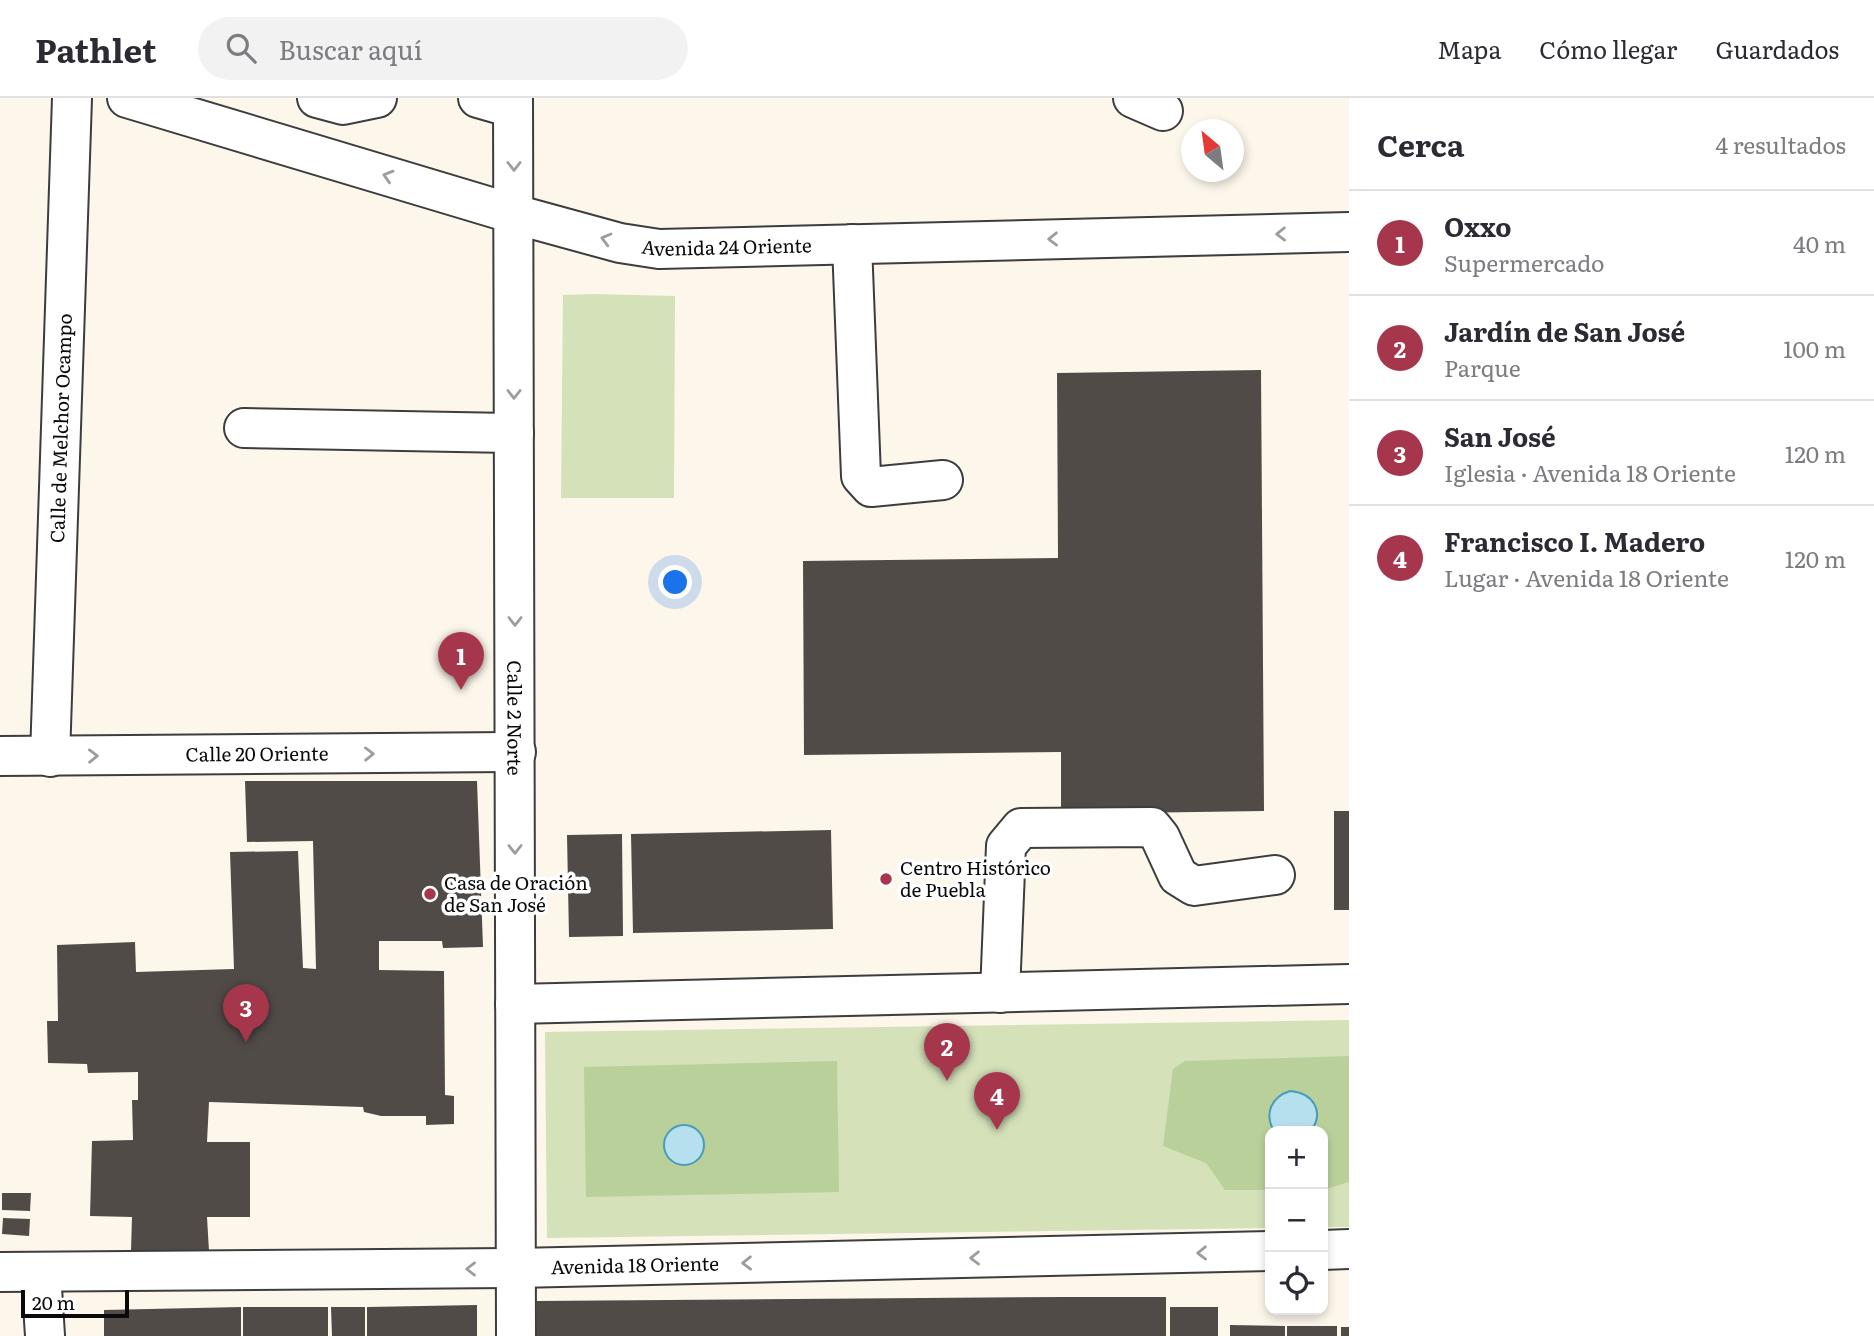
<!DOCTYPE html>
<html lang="es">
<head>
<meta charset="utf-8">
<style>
	:root { --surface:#fff; --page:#f2f2f3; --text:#2b2b33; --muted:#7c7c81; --line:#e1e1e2; --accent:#a6364c }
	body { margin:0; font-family:Literata,serif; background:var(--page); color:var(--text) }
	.controls { position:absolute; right:21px; bottom:21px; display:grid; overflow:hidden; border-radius:14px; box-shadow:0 4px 10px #0003 }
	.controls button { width:63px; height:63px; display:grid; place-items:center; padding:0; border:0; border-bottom:2px solid var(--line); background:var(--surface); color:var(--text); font:35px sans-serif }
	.compass { position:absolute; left:1181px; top:21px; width:63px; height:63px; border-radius:50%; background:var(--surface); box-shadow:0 4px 10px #0003; rotate:331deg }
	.scale { position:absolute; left:21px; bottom:18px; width:108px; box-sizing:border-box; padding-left:7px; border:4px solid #0a0a0a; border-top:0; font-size:19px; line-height:24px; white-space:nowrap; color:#0a0a0a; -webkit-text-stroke:5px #fff; paint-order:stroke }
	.you { position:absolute; left:676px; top:485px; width:24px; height:24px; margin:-18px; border:5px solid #fff; border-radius:50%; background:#1a73e8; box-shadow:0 0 0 10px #1a73e833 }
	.badge { display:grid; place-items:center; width:46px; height:46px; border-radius:50%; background:var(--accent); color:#fff; font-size:23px; font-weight:700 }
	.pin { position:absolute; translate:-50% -58px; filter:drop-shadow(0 2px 4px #0008) }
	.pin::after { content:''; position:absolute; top:37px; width:24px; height:21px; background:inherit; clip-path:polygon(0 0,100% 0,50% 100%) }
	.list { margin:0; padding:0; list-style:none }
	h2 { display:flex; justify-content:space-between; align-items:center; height:91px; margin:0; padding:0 28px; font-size:30px }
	h2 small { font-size:23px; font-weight:400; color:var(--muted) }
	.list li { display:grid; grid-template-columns:46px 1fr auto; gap:21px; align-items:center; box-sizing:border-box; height:105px; padding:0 28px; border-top:2px solid var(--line) }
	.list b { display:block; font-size:26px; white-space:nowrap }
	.list p { margin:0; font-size:23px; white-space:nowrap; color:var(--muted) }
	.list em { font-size:23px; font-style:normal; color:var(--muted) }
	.icon { flex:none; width:38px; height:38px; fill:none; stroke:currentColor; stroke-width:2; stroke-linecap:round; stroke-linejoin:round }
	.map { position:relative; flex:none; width:1349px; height:1238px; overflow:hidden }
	header { display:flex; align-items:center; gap:42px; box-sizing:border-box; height:98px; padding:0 35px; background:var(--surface); border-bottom:2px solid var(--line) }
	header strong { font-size:33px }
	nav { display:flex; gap:38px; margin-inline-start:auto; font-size:24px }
	.search { width:490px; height:63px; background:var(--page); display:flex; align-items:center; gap:18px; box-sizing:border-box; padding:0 24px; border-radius:38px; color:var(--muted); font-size:26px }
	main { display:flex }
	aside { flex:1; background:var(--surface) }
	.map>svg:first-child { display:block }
	.green { fill:#d4e1b9 }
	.forest { fill:#bad09b }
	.water { fill:#b6e0ed; stroke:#479db9; stroke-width:2 }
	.building { fill:#514b48 }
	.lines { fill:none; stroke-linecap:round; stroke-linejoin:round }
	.minor-casing { stroke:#3d3d3d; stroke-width:42 }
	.minor { stroke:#fff; stroke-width:38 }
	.oneway { stroke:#9d9d9d }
	.poi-dot { fill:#a6364c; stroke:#fff; stroke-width:2.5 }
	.labels { text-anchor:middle; stroke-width:7; stroke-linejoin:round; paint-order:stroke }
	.street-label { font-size:19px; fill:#0a0a0a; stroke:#fff }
	.poi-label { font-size:19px; fill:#0a0a0a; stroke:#fff; text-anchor:start }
</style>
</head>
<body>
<header>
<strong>Pathlet</strong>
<div class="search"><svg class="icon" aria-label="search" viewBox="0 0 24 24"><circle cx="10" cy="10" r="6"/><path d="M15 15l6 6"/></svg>Buscar aquí</div>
<nav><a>Mapa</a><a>Cómo llegar</a><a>Guardados</a></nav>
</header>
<main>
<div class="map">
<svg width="1349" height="1238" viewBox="0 0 1349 1238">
	<rect width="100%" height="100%" fill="#fcf6eb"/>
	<!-- green -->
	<path class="green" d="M 593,196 L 675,198 L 674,400 L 561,400 L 563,197 Z
		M 1349,922 L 1349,1129 L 1323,1129 L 1323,1033 L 1270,1033 L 1270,1130 L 547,1140 L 545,934 Z"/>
	<!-- forest -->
	<path class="forest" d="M 1349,958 L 1349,1084 L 1323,1092 L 1323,1033 L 1270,1033 L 1270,1092 L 1225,1092 L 1206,1065 L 1163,1048 L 1173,971 L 1185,963 Z
		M 837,963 L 839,1094 L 586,1099 L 584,969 Z"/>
	<!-- water -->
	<path class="water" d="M 1290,993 C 1313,995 1325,1013 1311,1033 L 1274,1033 C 1264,1016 1271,999 1290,993 Z
		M664 1047a20 20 0 1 1 40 0a20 20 0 1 1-40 0Z"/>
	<!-- building -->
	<path class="building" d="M 1261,272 L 1264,713 L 1061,716 L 1061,654 L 804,657 L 803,463 L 1058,460 L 1057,275 Z
		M 245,683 L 477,683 L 483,849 L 443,850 L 442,843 L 379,843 L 379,872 L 444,873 L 445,997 L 454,998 L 454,1026 L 426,1027 L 426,1018 L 381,1018 L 364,1014 L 363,1009 L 209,1004 L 207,1044 L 250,1044 L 250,1119 L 207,1119 L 209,1153 L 131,1153 L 132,1119 L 90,1118 L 92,1043 L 133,1042 L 132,1002 L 138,1002 L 138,974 L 88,975 L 87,966 L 48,965 L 47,923 L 58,923 L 57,847 L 135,844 L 136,874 L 234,871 L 230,754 L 298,753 L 303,870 L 316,871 L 313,743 L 247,744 Z
		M 1334,713 L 1349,713 L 1349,812 L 1334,812 Z
		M 831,732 L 833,831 L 633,835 L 631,736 Z
		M 622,736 L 623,838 L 569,839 L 567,737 Z
		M 2,1095 L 31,1095 L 30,1113 L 2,1112 Z
		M 3,1120 L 30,1121 L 29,1138 L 2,1136 Z
		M 1065,1199 L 1166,1199 L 1166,1238 L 537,1238 L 537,1203 Z
		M 477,1207 L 477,1238 L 367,1238 L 367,1209 Z
		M 241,1209 L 241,1238 L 104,1238 L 104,1212 Z
		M 243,1209 L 328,1209 L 328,1238 L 243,1238 Z
		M 331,1209 L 365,1209 L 365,1238 L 332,1238 Z
		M 1170,1209 L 1218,1209 L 1218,1238 L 1170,1238 Z
		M 1230,1227 L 1285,1228 L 1285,1238 L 1230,1238 Z
		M 1287,1228 L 1337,1228 L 1337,1238 L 1287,1238 Z
		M 1341,1229 L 1349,1229 L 1349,1238 L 1341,1238 Z"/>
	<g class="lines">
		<defs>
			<g id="minor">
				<path id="s1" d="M 127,0 L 514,116 L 620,145 L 659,151 L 1349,134"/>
				<path d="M 317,0 L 343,7 L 377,0"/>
				<path d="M 478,0 L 513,10"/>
				<path id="s2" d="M 513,0 L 516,1238"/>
				<path d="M 1133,0 L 1163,13"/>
				<path d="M 852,146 L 861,378 L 871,389 L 943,382"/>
				<path d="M 244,330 L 514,335"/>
				<path id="s3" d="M 0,658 L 516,654"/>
				<path id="s4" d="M 50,659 L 72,0"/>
				<path d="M 1000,895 L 1006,748 L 1021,730 L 1152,729 L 1160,739 L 1178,778 L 1194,788 L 1275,777"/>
				<path d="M 515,906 L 1349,886"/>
				<path d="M 1323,1152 L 1349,1151"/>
				<path id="s5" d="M 0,1174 L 516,1170 L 1270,1153"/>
				<path d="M 41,1174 L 45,1238"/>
			</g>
		</defs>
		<!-- minor casing -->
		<use href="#minor" class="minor-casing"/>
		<!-- minor -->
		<use href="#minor" class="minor"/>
	</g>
	<!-- one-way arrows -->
	<defs><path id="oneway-chevron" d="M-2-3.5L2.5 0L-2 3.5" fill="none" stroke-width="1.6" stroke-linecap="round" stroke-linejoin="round" transform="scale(1.75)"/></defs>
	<g class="oneway">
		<use href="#oneway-chevron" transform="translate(514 68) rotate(90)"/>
		<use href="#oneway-chevron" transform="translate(388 78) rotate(-163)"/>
		<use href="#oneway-chevron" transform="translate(1281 136) rotate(179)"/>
		<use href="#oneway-chevron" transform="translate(606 141) rotate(-165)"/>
		<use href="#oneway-chevron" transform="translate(1053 141) rotate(179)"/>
		<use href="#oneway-chevron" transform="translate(514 296) rotate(90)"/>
		<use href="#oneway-chevron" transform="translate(515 523) rotate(90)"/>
		<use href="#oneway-chevron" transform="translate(369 656) rotate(-1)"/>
		<use href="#oneway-chevron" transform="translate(93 658) rotate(-1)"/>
		<use href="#oneway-chevron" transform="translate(515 751) rotate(90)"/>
		<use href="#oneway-chevron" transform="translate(1202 1155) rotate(179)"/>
		<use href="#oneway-chevron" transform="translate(975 1160) rotate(179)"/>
		<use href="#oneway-chevron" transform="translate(747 1165) rotate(179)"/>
		<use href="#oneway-chevron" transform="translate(471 1171) rotate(180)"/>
	</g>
	<!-- markers -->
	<g class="poi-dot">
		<circle cx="886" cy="781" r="7"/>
		<circle cx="430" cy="796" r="7"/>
	</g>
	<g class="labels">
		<!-- street labels -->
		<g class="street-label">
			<text dy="7" stroke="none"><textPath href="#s1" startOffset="621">Avenida 24 Oriente</textPath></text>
			<text dy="7" stroke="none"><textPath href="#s4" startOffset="329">Calle de Melchor Ocampo</textPath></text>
			<text dy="7" stroke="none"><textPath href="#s2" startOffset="620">Calle 2 Norte</textPath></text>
			<text dy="7" stroke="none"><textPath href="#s3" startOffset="257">Calle 20 Oriente</textPath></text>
			<text dy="7" stroke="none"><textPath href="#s5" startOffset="635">Avenida 18 Oriente</textPath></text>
		</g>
		<!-- poi labels -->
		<g class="poi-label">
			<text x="900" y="777">Centro Histórico<tspan x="900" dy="22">de Puebla</tspan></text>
			<text x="444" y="792">Casa de Oración<tspan x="444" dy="22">de San José</tspan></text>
		</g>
	</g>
</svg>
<div class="controls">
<button>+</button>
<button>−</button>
<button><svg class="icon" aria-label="locate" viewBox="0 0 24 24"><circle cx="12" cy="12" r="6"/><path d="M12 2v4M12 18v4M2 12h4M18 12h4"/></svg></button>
</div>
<svg class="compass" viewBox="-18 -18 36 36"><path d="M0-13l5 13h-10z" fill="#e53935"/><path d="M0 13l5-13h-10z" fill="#7c7c81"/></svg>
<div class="scale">20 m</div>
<div class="you"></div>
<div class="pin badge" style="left:461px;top:592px">1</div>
<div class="pin badge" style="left:947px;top:983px">2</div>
<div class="pin badge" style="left:246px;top:944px">3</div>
<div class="pin badge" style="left:997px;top:1032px">4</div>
</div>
<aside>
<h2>Cerca<small>4 resultados</small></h2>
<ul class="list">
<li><span class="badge">1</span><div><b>Oxxo</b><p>Supermercado</p></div><em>40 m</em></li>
<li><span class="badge">2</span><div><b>Jardín de San José</b><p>Parque</p></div><em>100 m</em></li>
<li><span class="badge">3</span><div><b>San José</b><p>Iglesia · Avenida 18 Oriente</p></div><em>120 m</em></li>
<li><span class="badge">4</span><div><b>Francisco I. Madero</b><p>Lugar · Avenida 18 Oriente</p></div><em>120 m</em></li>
</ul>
</aside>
</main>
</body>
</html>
